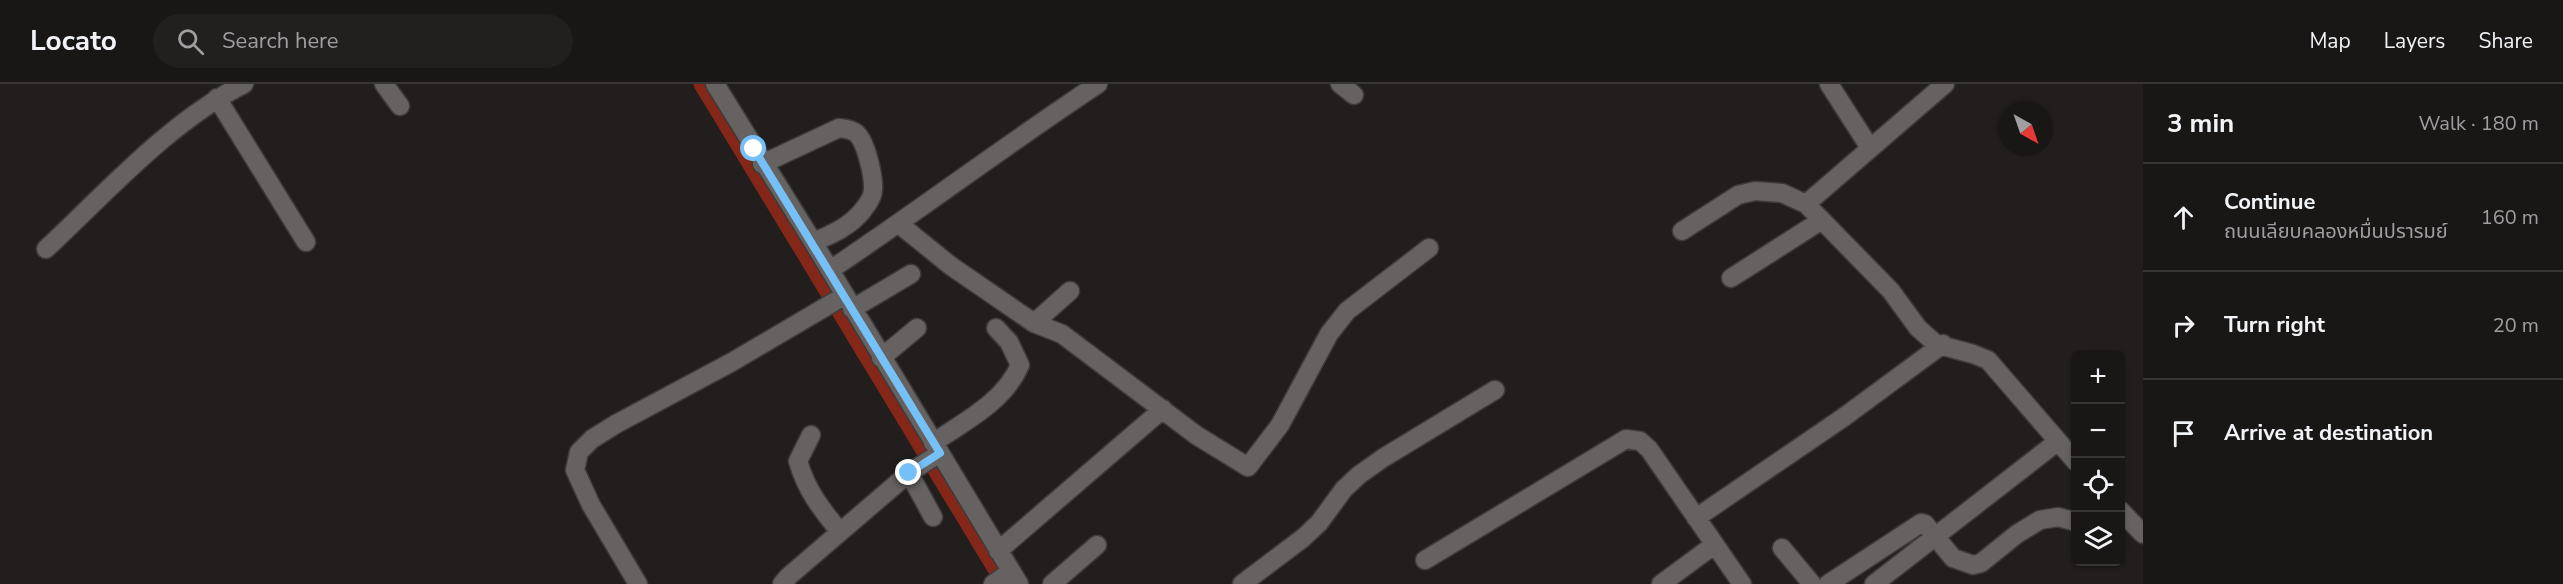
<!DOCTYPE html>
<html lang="en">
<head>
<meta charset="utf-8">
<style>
	:root { --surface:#191616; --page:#221f1f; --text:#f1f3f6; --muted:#9f9fa1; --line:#373535 }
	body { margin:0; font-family:"Nunito Sans","Noto Sans Thai",sans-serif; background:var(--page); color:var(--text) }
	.controls { position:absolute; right:18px; bottom:18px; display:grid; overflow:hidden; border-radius:9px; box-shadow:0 2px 4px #0004 }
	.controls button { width:54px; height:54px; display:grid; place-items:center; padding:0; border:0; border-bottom:2px solid var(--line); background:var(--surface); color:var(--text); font:30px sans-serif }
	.compass { position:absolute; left:1999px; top:18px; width:54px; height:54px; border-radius:50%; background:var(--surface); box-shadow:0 2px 4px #0004; rotate:140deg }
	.stop { position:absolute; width:18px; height:18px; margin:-14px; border:4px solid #75c0f6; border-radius:50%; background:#fff }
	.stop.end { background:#75c0f6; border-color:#fff; box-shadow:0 2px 6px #0008 }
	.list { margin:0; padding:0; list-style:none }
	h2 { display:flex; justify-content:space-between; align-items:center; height:78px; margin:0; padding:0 24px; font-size:26px }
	h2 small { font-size:20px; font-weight:400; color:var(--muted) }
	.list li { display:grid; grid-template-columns:39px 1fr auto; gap:18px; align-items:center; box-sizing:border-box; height:108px; padding:0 24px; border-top:2px solid var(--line) }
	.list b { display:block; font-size:22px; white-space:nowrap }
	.list p { margin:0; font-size:20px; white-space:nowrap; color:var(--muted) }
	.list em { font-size:20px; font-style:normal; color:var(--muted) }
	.icon { flex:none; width:33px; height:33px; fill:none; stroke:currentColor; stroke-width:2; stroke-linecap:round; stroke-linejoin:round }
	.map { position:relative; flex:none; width:2143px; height:500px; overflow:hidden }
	header { display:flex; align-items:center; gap:36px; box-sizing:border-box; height:84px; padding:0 30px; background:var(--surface); border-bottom:2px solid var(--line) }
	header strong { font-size:28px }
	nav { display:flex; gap:33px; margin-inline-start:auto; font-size:21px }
	.search { width:420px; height:54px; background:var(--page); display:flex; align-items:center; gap:15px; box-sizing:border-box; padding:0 21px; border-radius:33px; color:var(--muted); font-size:22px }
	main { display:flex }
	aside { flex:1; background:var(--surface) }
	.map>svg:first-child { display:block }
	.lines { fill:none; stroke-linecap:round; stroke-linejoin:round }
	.canal { stroke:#842719; stroke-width:15 }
	.minor-casing { stroke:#3d3b3b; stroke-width:21 }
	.minor { stroke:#666261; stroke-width:18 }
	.route { stroke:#75c0f6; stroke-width:8 }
</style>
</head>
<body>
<header>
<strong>Locato</strong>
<div class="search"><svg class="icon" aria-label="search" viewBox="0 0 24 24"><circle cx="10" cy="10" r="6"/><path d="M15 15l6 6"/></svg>Search here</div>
<nav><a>Map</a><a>Layers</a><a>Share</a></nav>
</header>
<main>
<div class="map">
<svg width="2143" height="500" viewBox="0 0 2143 500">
	<rect width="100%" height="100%" fill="#211e1d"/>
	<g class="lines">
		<!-- canal -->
		<path class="canal" d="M 701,0 L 1004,500"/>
		<defs>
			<path id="minor" d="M 384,0 L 400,22
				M 715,0 L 813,158 L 1019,500
				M 1340,0 L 1354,11
				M 1829,0 L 1870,64
				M 217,14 L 306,158
				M 762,80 L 839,44 C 845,45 851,45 856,49 C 866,57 874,93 873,106 C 873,112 867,121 863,126 C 851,142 831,151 813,158
				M 1806,120 L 1945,0
				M 899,140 L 951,182 L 1034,239 L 1062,250 L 1196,351 L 1248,383 L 1280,341 L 1329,250 L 1347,227 L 1429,164
				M 1682,147 L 1738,111 L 1755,107 L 1782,109 L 1806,120 L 1891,207 L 1918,244 L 1936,260 L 1973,270 L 1988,276 L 2076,378
				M 46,165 C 106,109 170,37 244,0
				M 830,186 C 920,126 1007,60 1098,0
				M 1731,194 L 1822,136
				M 852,225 L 911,190
				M 1034,239 L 1070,207
				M 881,274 L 917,244
				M 811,351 L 798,377 C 806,406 822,426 840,448
				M 933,359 C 965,337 1004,318 1020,281 L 1009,258 L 996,244
				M 909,389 L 933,433
				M 2120,426 L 2143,450
				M 1696,434 L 1844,333 L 1943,260
				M 1782,464 L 1812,500
				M 998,467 L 1163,325
				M 1425,476 L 1626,355 L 1640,357 L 1649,365 L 1742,500
				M 638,500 L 591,421 L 575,386 L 579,368 L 592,355 L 616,340 L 732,278 L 844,212
				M 782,500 L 789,492 L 909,389 L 940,369
				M 993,500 L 1011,487
				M 1052,500 L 1097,461
				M 1242,500 L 1303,454 L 1319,439 L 1344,405 L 1359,391 L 1383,374 L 1495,306
				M 1661,500 L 1714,461
				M 1828,500 L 1921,439 L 1925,440 L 1953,474 L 1973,481 L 1981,479 L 2017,450 L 2040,436 L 2058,433 L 2073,437
				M 1874,500 L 2057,358"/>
		</defs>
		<!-- minor casing -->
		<use href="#minor" class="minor-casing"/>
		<!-- minor -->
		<use href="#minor" class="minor"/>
	</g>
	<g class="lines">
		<!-- route -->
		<path class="route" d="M 754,65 L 940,369 L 909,389"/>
	</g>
</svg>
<div class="controls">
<button>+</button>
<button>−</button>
<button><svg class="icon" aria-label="locate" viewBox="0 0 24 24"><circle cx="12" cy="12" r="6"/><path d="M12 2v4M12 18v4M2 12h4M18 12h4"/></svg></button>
<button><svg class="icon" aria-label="layers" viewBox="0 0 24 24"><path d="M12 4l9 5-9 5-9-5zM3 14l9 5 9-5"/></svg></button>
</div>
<svg class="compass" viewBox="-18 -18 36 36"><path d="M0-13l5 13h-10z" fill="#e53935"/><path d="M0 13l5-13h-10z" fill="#9f9fa1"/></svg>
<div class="stop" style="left:754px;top:65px"></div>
<div class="stop end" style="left:909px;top:389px"></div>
</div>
<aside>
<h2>3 min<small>Walk · 180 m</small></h2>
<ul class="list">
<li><svg class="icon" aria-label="ahead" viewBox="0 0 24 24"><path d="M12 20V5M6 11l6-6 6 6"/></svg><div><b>Continue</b><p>ถนนเลียบคลองหมื่นปรารมย์</p></div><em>160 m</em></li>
<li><svg class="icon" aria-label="right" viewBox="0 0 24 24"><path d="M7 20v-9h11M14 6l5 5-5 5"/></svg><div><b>Turn right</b></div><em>20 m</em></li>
<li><svg class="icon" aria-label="arrive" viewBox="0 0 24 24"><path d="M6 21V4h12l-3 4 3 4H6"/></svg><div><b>Arrive at destination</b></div></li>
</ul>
</aside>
</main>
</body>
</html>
